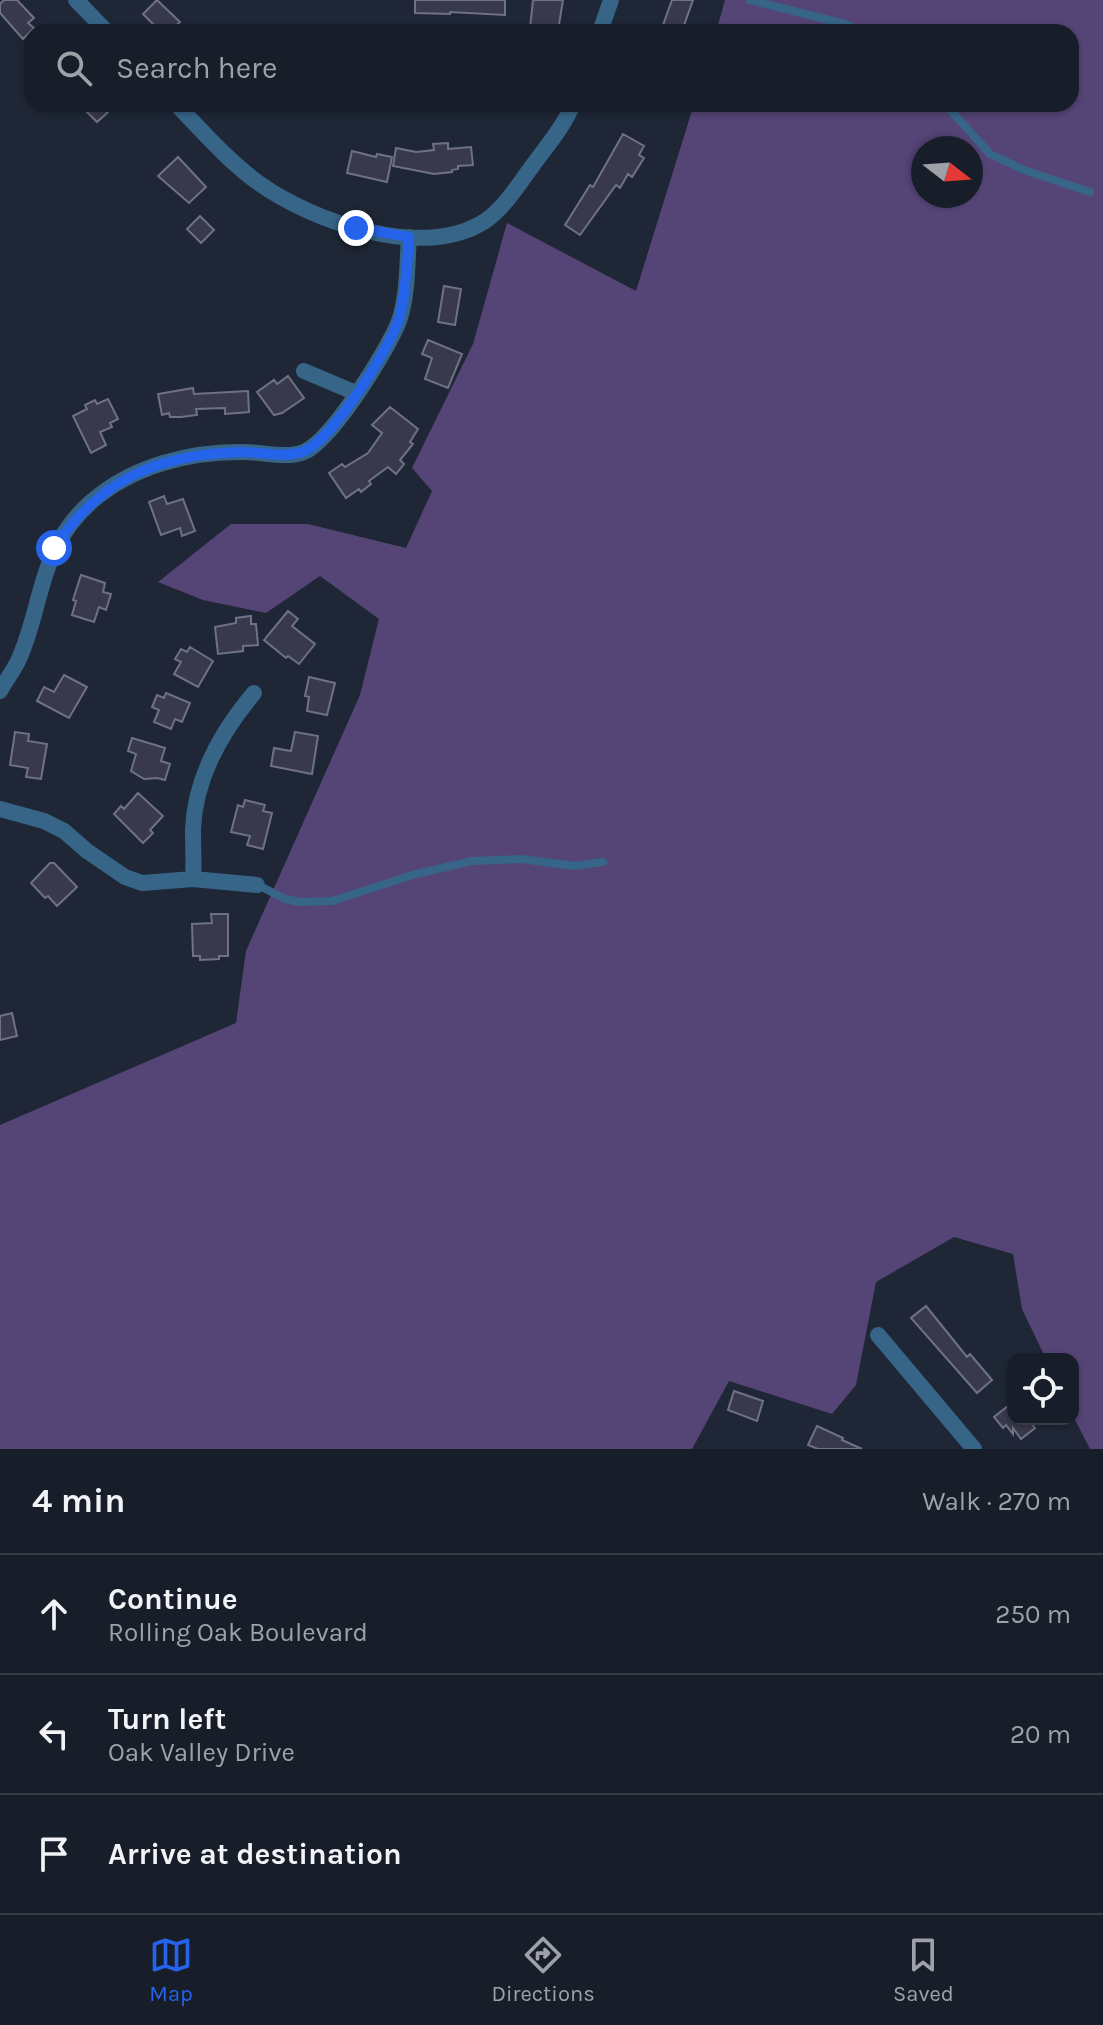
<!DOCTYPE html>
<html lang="en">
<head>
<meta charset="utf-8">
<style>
	:root { --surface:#171d29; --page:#242a35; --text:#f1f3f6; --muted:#9ea2a8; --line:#363b46; --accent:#2563eb }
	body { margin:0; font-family:Karla,sans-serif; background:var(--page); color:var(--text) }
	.controls { position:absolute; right:24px; bottom:24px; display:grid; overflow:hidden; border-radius:16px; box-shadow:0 2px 6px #0004 }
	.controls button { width:72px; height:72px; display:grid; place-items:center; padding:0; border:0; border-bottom:2px solid var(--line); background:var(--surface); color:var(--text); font:40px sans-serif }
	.compass { position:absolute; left:911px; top:136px; width:72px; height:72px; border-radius:50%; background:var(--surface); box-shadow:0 2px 6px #0004; rotate:107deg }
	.stop { position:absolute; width:24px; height:24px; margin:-18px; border:6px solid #2563eb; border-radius:50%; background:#fff }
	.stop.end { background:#2563eb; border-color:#fff; box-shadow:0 2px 8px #0008 }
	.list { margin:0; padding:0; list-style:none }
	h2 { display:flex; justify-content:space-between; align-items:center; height:104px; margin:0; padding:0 32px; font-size:34px }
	h2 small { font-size:26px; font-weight:400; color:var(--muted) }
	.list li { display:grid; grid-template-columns:52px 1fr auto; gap:24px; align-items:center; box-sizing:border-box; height:120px; padding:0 32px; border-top:2px solid var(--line) }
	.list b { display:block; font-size:30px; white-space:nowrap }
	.list p { margin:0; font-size:26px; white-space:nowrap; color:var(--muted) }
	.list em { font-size:26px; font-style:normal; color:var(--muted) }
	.icon { flex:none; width:44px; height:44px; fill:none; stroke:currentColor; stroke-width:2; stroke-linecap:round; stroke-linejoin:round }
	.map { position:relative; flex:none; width:1103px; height:1449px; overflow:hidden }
	.search { position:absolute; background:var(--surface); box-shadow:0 2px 6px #0004; left:24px; right:24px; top:24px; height:88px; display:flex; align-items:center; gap:20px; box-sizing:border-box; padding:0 28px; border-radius:24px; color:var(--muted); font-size:30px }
	.sheet { height:464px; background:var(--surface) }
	nav { display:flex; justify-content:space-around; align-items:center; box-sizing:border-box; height:112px; border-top:2px solid var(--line); background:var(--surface); font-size:22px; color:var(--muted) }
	nav a { display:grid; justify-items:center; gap:4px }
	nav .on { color:var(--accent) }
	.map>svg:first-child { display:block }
	.green { fill:#554476; fill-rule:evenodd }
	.building { fill:#38394b; stroke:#6f7185; stroke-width:2 }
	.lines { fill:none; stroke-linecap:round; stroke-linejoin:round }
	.service { stroke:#376588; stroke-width:8 }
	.minor { stroke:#376588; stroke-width:16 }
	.route { stroke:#2563eb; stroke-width:10 }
</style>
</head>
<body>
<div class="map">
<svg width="1103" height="1449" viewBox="0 0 1103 1449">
	<rect width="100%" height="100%" fill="#1f2737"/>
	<!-- green -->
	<path class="green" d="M 725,0 L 1103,0 L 1103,1449 L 1090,1449 L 1073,1416 L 1073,1359 L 1046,1359 L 1022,1309 L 1013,1254 L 954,1237 L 876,1282 L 856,1385 L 832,1414 L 729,1381 L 692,1449 L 0,1449 L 0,1125 L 236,1023 L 246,951 L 360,695 L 379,619 L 320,576 L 266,613 L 203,600 L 158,582 L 231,524 L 308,524 L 406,548 L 432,491 L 412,468 L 473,344 L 507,223 L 636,291 L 694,104 L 1071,104 L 1071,32 L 716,32 ZM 923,148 L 971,148 L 971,196 L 923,196 Z"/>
	<!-- building -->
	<path class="building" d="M 4,0 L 17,0 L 34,18 L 28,23 L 34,28 L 23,39 L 0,13 L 0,4 Z
		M 157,0 L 180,22 L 170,32 L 161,32 L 143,14 Z
		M 415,0 L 505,0 L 505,15 L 450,12 L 450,14 L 415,13 Z
		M 533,0 L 563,0 L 558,31 L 530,28 Z
		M 672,0 L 693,0 L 682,31 L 663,25 Z
		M 79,104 L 117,104 L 97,122 Z
		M 623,134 L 644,146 L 639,155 L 644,158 L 632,177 L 628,174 L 620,188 L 616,185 L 580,235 L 565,225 L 590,185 L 593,187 Z
		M 448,143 L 448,149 L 471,147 L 473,165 L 458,166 L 458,169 L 452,170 L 452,172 L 434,174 L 393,166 L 396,148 L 416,152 L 434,150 L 433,144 Z
		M 352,151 L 376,157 L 377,154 L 392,157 L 387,182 L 347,173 Z
		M 178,157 L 206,187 L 189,203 L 158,176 Z
		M 200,216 L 214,230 L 201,243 L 187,229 Z
		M 444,286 L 461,289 L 455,325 L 438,322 Z
		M 428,340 L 462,354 L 448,388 L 425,379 L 432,358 L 422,354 Z
		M 288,376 L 304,398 L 282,413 L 274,415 L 257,392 L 274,380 L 277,384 Z
		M 193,388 L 194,394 L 248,391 L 249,412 L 225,414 L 225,408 L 196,409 L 197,415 L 181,417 L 170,417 L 169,413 L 162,415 L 158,394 Z
		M 108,399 L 118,419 L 110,423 L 112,427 L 100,432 L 106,445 L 91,453 L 73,416 L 87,409 L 85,405 L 95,400 L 97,404 Z
		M 390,407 L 418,429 L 410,442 L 413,444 L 400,460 L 404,464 L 396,474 L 388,467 L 369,481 L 371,484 L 361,492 L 359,489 L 346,498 L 329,473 L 342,464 L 345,467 L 368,453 L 382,433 L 372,425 Z
		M 164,496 L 167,504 L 183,499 L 195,531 L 182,536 L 180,528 L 161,535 L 149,502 Z
		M 81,575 L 105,583 L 103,592 L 111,594 L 106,610 L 99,607 L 94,622 L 72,615 L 76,601 L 73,600 Z
		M 288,611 L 298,619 L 292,626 L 315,644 L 299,664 L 288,656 L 286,658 L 264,640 Z
		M 251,616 L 251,624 L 256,624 L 258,645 L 243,646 L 243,651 L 218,654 L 215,627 L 236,623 L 236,618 Z
		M 190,647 L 213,661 L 198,687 L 174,674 L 181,662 L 175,659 L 181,649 L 187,652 Z
		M 64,675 L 87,687 L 69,718 L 37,701 L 44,687 L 54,692 Z
		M 309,677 L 335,683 L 327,715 L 307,711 L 309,697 L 305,696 Z
		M 166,693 L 190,703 L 182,722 L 175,719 L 171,729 L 154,722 L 159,710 L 152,707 L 157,695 L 164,698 Z
		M 15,732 L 29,734 L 28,741 L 47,744 L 41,779 L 26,777 L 28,768 L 10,765 Z
		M 295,732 L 318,736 L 312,774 L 271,766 L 274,748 L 291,751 Z
		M 132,738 L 165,748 L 161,761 L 170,764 L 165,780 L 157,778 L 144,779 L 131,771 L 136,754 L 128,751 Z
		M 138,793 L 163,816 L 150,830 L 153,833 L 143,843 L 114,814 L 121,806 L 124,809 Z
		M 245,800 L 265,805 L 263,811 L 272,813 L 263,849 L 247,845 L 250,836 L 231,832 L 238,805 L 243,807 Z
		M 50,863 L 54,863 L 77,887 L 57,906 L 48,896 L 45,898 L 31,883 Z
		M 211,914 L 228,914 L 228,956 L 219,956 L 219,959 L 200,960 L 200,956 L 193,956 L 192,924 L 212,923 Z
		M 12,1013 L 17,1036 L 0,1040 L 0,1016 Z
		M 926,1306 L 967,1357 L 970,1354 L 992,1380 L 977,1393 L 911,1318 Z
		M 734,1391 L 763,1401 L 757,1421 L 728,1410 Z
		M 1013,1402 L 1013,1419 L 1028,1419 L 1035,1428 L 1021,1439 L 1013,1428 L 1013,1434 L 1006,1425 L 1003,1428 L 994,1417 Z
		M 817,1426 L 843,1438 L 842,1440 L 862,1449 L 818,1449 L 808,1445 Z"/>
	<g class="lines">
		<!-- service -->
		<path class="service" d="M 750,0 L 845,24 L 863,32
			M 945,104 L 990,154 L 1024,170 L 1090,192
			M 258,885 L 285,899 L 300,902 L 332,901 L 416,874 L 472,861 L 521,859 L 575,866 L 603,862"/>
		<!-- minor -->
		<path class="minor" d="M 76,0 L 107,32
			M 600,32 L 611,0
			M 176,104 C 203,132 229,162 260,184 C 314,222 424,261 485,221 C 505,207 519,184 533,165 C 547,146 564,126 573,104
			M 304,371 L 356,393
			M 0,691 C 6,680 14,670 19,659 C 44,602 38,549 91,502 C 132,466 190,451 244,452 C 263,452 286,459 304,452 C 332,440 388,350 399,321 C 408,295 407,264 409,237
			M 0,809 L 44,821 L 64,831 L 87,851 L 125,877 L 142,883 L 193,879 L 257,885
			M 193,879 C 194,862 193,845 193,829 C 195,778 222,731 254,693
			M 878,1335 L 974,1449"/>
	</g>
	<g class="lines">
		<!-- route -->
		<path class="route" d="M 54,548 C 100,479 159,454 241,452 C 261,452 282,458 302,452 C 330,444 392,345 400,316 C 406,290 407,263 409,237 L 356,228"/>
	</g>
</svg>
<div class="controls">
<button><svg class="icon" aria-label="locate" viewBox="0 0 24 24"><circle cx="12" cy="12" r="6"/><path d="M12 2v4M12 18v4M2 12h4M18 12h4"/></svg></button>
</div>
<svg class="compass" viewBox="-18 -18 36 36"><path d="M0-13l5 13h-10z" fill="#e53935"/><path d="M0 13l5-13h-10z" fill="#9ea2a8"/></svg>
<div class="stop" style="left:54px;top:548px"></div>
<div class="stop end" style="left:356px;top:228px"></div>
<div class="search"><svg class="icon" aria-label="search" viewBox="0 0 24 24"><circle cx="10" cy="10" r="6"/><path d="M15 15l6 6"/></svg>Search here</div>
</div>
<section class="sheet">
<h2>4 min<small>Walk · 270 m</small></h2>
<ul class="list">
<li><svg class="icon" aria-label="ahead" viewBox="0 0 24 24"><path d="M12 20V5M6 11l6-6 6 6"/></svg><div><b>Continue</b><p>Rolling Oak Boulevard</p></div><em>250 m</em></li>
<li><svg class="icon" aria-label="left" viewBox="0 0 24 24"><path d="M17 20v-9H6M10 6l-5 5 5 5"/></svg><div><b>Turn left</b><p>Oak Valley Drive</p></div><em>20 m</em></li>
<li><svg class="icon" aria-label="arrive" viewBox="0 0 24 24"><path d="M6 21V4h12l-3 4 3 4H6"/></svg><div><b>Arrive at destination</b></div></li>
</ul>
</section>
<nav>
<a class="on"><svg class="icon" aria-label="map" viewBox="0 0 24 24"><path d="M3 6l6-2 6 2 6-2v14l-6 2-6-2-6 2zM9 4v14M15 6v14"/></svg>Map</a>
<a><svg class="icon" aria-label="directions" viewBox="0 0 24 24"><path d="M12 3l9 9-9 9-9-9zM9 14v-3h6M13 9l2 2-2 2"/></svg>Directions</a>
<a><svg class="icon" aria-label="saved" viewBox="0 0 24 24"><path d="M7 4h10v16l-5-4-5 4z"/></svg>Saved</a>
</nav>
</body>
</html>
